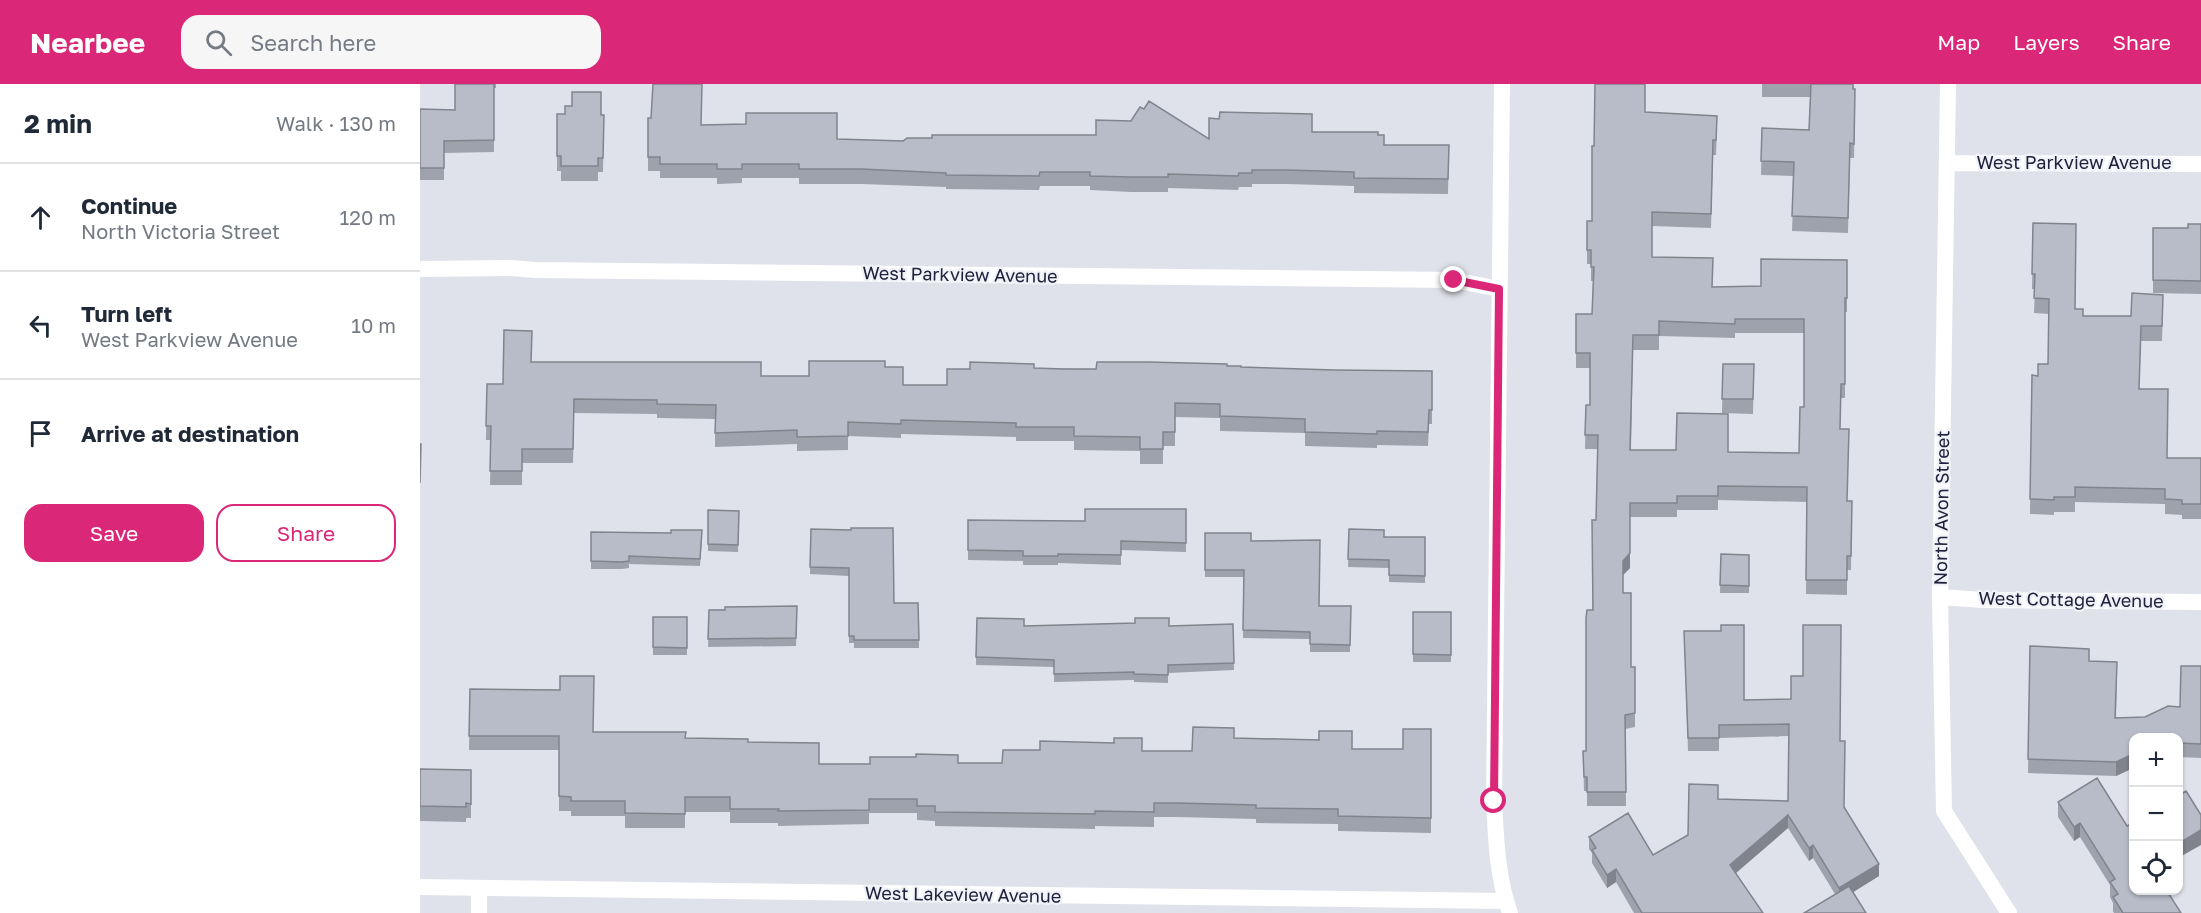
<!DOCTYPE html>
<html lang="en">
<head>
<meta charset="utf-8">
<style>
	:root { --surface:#fff; --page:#f6f6f7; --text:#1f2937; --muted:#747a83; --line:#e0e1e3; --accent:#db2777 }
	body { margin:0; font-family:"Golos Text",sans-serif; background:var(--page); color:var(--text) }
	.controls { position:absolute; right:18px; bottom:18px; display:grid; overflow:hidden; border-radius:12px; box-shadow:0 2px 4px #0004 }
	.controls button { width:54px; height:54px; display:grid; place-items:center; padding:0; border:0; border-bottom:2px solid var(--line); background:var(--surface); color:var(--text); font:30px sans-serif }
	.stop { position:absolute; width:18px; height:18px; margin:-14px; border:4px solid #db2777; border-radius:50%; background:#fff }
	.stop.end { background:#db2777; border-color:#fff; box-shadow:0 2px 6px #0008 }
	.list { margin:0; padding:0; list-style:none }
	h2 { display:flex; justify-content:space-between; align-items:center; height:78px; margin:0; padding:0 24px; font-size:26px }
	h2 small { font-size:20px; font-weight:400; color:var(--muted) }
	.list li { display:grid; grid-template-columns:39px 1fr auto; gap:18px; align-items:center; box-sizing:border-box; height:108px; padding:0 24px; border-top:2px solid var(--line) }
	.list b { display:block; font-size:22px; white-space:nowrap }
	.list p { margin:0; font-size:20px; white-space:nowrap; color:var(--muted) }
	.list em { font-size:20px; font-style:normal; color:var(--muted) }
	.actions { display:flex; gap:12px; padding:18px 24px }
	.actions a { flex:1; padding:14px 0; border:2px solid var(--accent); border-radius:18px; text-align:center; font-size:21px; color:var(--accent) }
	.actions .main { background:var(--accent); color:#fff }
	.icon { flex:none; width:33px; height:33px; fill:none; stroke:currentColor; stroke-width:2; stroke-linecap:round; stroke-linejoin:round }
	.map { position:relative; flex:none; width:1781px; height:829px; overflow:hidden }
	header { display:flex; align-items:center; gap:36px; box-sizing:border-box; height:84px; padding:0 30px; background:var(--accent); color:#fff }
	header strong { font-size:28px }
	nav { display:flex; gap:33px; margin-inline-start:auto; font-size:21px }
	.search { width:420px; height:54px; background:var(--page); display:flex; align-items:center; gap:15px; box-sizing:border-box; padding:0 21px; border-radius:18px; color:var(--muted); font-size:22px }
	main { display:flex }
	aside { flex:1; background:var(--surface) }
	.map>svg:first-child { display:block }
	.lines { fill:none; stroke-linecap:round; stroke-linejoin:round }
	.minor { stroke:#fff; stroke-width:16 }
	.tertiary { stroke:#fff; stroke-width:16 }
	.wall { fill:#9ea2ad; fill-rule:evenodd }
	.shaded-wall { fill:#81848d }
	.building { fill:#b8bcc9; stroke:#81848d; stroke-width:1.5; fill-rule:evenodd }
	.route { stroke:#db2777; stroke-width:8 }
	.labels { text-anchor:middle; stroke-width:4.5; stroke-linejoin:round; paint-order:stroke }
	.street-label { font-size:18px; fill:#20213c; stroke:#f0f2f8 }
</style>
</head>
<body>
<header>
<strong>Nearbee</strong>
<div class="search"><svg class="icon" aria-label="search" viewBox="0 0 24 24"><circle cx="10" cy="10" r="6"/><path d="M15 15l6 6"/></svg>Search here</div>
<nav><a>Map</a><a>Layers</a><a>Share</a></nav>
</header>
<main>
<aside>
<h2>2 min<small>Walk · 130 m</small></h2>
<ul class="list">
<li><svg class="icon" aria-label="ahead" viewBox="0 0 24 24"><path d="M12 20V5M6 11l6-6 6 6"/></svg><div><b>Continue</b><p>North Victoria Street</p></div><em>120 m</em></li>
<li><svg class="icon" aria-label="left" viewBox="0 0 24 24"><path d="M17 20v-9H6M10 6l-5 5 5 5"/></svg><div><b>Turn left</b><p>West Parkview Avenue</p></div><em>10 m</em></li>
<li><svg class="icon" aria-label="arrive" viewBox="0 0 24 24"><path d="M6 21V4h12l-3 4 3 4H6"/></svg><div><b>Arrive at destination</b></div></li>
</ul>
<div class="actions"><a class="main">Save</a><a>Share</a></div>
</aside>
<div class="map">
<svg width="1781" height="829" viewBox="0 0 1781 829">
	<rect width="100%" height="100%" fill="#e0e2eb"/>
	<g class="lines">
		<!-- minor -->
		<path class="minor" d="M 1528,0 L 1520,513 L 1524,727 L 1589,829
			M 1527,79 L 1781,80
			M 0,185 L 91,184 L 115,186 L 1034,196 L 1079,205
			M 1520,513 L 1563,516 L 1781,518
			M 0,803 L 1085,817
			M 59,804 L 59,829"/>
		<!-- tertiary -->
		<path class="tertiary" d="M 1082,0 L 1074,717 C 1076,754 1077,793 1090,829"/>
	</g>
	<!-- wall -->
	<path class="wall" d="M 35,0 L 76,0 L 76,4 L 74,4 L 74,68 L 24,69 L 24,96 L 0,96 L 0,25 L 35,26 Z
		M 1342,0 L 1433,0 L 1435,19 L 1434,74 L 1430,74 L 1428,149 L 1372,147 L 1374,92 L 1341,91 L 1342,44 L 1389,46 L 1390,13 L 1342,13 Z
		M 1225,28 L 1297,46 L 1296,71 L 1293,71 L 1291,144 L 1232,142 L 1232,173 L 1292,203 L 1341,202 L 1427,176 L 1427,228 L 1425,228 L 1425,314 L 1421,314 L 1420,345 L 1427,417 L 1432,417 L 1431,486 L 1427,486 L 1427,511 L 1386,510 L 1387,418 L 1298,416 L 1298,426 L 1257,426 L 1257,433 L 1210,433 L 1210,484 L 1203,491 L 1203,509 L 1211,583 L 1215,583 L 1215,643 L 1205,645 L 1206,722 L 1167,722 L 1167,707 L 1164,707 L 1163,667 L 1166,667 L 1176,436 L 1178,365 L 1165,365 L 1166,321 L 1170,321 L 1170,284 L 1156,284 L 1156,230 L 1172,230 L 1173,197 L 1171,197 L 1171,180 L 1167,180 L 1167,166 L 1172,137 ZM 1315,249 L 1384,249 L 1384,323 L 1379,369 L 1211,366 L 1213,266 L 1239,266 L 1239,252 L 1315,254 Z
		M 137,30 L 184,31 L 183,88 L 178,88 L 178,97 L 141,97 L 141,87 L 137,87 Z
		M 228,34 L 281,41 L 417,55 L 483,57 L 789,55 L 892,48 L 958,51 L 964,61 L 1029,61 L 1028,110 L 934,109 L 934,102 L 867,100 L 832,100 L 832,103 L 819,103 L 818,106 L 748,104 L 748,108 L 711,108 L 670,106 L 670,102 L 620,102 L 619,106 L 526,105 L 526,103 L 441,100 L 379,100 L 379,94 L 322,94 L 322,99 L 297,100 L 297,94 L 240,94 L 240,87 L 228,87 Z
		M 1613,139 L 1655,225 L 1663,232 L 1711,232 L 1743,226 L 1742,257 L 1721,257 L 1719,305 L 1747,374 L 1781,374 L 1781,435 L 1762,435 L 1762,431 L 1745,430 L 1745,420 L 1655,418 L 1655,428 L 1634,428 L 1634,431 L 1610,430 L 1612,291 L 1618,292 L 1628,280 L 1629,230 L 1614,229 L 1615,205 L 1612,205 Z
		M 1781,140 L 1781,210 L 1733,209 L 1733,144 L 1768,144 Z
		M 111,278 L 341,292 L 389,292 L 465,283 L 483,301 L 527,301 L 550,285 L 614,284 L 676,285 L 807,282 L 821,283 L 914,286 L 1012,287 L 1012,340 L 1009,340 L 1008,362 L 957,361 L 957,364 L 885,362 L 885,349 L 800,347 L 800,334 L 755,333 L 755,362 L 743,362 L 743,380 L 720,380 L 720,367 L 654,366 L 654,357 L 596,357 L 596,353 L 481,350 L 481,354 L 428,352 L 428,366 L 377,367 L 377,360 L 295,363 L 295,335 L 237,334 L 237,330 L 154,329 L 153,379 L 102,379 L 102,401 L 70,401 L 71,356 L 66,356 L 67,300 L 83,300 Z
		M 1303,280 L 1334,280 L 1333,330 L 1302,329 Z
		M 766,425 L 766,468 L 701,466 L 701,481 L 638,479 L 638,481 L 603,481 L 603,477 L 548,476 L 548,436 L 665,437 Z
		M 288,426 L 319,427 L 318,468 L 288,467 Z
		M 391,445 L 474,519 L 498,519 L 499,564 L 434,564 L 434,559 L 429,559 L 429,492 L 390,490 Z
		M 929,445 L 964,453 L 1005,453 L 1005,499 L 969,498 L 969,484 L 928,483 Z
		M 171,448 L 282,454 L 280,482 L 209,480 L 209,484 L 202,485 L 171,485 Z
		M 785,449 L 831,457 L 899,522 L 931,522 L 930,568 L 890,568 L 890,555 L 823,554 L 824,493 L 785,493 Z
		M 1301,470 L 1329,471 L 1329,509 L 1300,509 Z
		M 377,522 L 376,562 L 288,563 L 289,526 Z
		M 993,528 L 1031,528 L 1031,578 L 993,578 Z
		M 233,533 L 267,533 L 267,571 L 233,571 Z
		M 813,540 L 814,586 L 748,589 L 748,599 L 714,598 L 714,596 L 634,598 L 634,583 L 556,581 L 556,573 L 604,542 L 749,542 Z
		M 1264,547 L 1324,616 L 1421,657 L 1424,724 L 1459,792 L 1433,808 L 1415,810 L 1393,774 L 1389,777 L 1368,744 L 1316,789 L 1343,829 L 1214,829 L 1196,798 L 1187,804 L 1172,779 L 1172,769 L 1169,765 L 1169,753 L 1233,771 L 1268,751 L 1298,715 L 1368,717 L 1369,652 L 1299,654 L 1299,667 L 1268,667 Z
		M 1610,562 L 1669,577 L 1697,592 L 1696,634 L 1725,633 L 1760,623 L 1781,582 L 1781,674 L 1758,673 L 1758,654 L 1713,654 L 1713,684 L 1696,692 L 1608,689 Z
		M 50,605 L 140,606 L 173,648 L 328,658 L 399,680 L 582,679 L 722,667 L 772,667 L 814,654 L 932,665 L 983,665 L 1011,645 L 1011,749 L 918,747 L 918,740 L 836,739 L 836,735 L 757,733 L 734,733 L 734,743 L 675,742 L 675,745 L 515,742 L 515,737 L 497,736 L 497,729 L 449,729 L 449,740 L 358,742 L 358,739 L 310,739 L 310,728 L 265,728 L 265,744 L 205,744 L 205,732 L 151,732 L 151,727 L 139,727 L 139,666 L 49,666 Z
		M 0,685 L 51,686 L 51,734 L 46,734 L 46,738 L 0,737 Z
		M 1677,694 L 1713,807 L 1761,829 L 1694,829 L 1693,827 L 1693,819 L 1690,813 L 1690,801 L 1660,753 L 1654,757 L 1638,733 L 1638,718 Z"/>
	<!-- shaded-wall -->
	<path class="shaded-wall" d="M 1210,469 L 1210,484 L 1203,491 L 1203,477 Z
		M 1713,670 L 1713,684 L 1696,692 L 1696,678 Z
		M 1368,731 L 1368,744 L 1310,794 L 1310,781 Z
		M 1660,739 L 1660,753 L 1654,757 L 1654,743 Z
		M 1781,746 L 1781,761 L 1758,774 L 1758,760 Z
		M 1393,761 L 1393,774 L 1389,777 L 1389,764 Z
		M 1459,780 L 1459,792 L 1419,817 L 1419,804 Z
		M 1196,785 L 1196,798 L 1187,804 L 1187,791 Z"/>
	<!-- building -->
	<path class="building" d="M 35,0 L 74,0 L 74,56 L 24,57 L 24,84 L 0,84 L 0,25 L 35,26 Z
		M 233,0 L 282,0 L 281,41 L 326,40 L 326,29 L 417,29 L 417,55 L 483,57 L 487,54 L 512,54 L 512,51 L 676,51 L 676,36 L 711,37 L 720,23 L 724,25 L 729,17 L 789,55 L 789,34 L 799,35 L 800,28 L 892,30 L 892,48 L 958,48 L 958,51 L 964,51 L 964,61 L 1029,61 L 1028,95 L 934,94 L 934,88 L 867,86 L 832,86 L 832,89 L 819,89 L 818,92 L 748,90 L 748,93 L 711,93 L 670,92 L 670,88 L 620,88 L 619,92 L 526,91 L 526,89 L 441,85 L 379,85 L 379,80 L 322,80 L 322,85 L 297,85 L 297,80 L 240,80 L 240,73 L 228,73 L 228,34 L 231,34 Z
		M 1175,0 L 1225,0 L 1225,28 L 1297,32 L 1296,56 L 1293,56 L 1291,130 L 1232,128 L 1232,173 L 1293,174 L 1292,203 L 1341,202 L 1341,175 L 1427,176 L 1427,214 L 1425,214 L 1425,300 L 1421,300 L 1420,345 L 1429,345 L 1427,417 L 1432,417 L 1431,472 L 1427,472 L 1427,496 L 1386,496 L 1387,403 L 1298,402 L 1298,412 L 1257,412 L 1257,419 L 1210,419 L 1210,469 L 1203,477 L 1203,509 L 1211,509 L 1211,583 L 1215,583 L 1215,629 L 1205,631 L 1206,708 L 1167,708 L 1167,693 L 1164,693 L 1163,667 L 1166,667 L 1166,534 L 1167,526 L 1173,526 L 1172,436 L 1176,436 L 1178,351 L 1165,351 L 1166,321 L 1170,321 L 1170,269 L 1156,269 L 1156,230 L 1172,230 L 1174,183 L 1171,183 L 1171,166 L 1167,166 L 1167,137 L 1172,137 L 1172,62 L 1174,62 ZM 1315,235 L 1384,235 L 1384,323 L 1380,323 L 1379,369 L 1308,368 L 1308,330 L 1257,329 L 1256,366 L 1210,366 L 1213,251 L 1239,251 L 1239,237 L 1315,240 Z
		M 1391,0 L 1433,0 L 1433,5 L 1435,5 L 1434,60 L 1430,59 L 1428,134 L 1372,132 L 1374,78 L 1341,77 L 1342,44 L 1389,46 Z
		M 152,8 L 181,8 L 181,31 L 184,31 L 183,74 L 178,74 L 178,82 L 141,82 L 141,72 L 137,72 L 137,30 L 145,30 L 145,22 L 152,22 Z
		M 1613,139 L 1656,140 L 1655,225 L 1663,225 L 1663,232 L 1711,232 L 1712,209 L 1743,211 L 1742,242 L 1721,242 L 1719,305 L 1748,305 L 1747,374 L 1781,374 L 1781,420 L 1762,420 L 1762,416 L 1745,415 L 1745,405 L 1655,403 L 1655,413 L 1634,413 L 1634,416 L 1610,415 L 1612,291 L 1618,292 L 1618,280 L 1628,280 L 1629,215 L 1614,214 L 1615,190 L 1612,190 Z
		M 1768,140 L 1781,140 L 1781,197 L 1733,196 L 1733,144 L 1768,144 Z
		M 84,246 L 112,247 L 111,278 L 341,278 L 341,292 L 389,292 L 389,277 L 465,277 L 465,283 L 483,283 L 483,301 L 527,301 L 527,285 L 550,285 L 550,278 L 614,280 L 614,284 L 643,285 L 676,285 L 677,278 L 728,278 L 807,280 L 807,282 L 821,282 L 821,283 L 914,286 L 1012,287 L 1012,326 L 1009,326 L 1008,348 L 957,347 L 957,350 L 885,348 L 885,335 L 800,332 L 800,320 L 755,319 L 755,348 L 743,348 L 743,365 L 720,365 L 720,353 L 654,352 L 654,343 L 596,343 L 596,339 L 481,336 L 481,340 L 428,338 L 428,352 L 377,353 L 377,346 L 295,349 L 296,321 L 237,320 L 237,316 L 154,315 L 153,365 L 102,365 L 102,387 L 70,387 L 71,342 L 66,342 L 67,300 L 83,300 Z
		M 1303,280 L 1334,280 L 1333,315 L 1302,315 Z
		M 0,360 L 1,360 L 0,399 Z
		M 665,425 L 766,425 L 766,459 L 701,457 L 701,471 L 638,470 L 638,472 L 603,472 L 603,467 L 548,466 L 548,436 L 665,437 Z
		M 288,426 L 319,427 L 318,461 L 288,460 Z
		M 431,444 L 473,444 L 474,519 L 498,519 L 499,556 L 434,556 L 434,552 L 429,552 L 429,484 L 390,483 L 391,445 L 431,446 Z
		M 929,445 L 964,446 L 964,453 L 1005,453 L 1005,492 L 969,491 L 969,476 L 928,475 Z
		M 251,446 L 282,446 L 280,475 L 209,472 L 209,477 L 202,478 L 171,477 L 171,448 L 251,449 Z
		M 785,449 L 831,449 L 831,457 L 900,456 L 899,522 L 931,522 L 930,561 L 890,560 L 890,548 L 823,546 L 824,486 L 785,486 Z
		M 1301,470 L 1329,471 L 1329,502 L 1300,501 Z
		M 377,522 L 376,554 L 288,555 L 289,526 L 305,526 L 305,523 Z
		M 993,528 L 1031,528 L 1031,571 L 993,570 Z
		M 233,533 L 267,533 L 267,564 L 233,563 Z
		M 557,534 L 604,535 L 604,542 L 715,539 L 715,534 L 749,534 L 749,542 L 813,540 L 814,579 L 748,581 L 748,591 L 714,590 L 714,588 L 634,590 L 634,576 L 556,573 Z
		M 1301,541 L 1324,541 L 1324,616 L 1371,615 L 1371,592 L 1383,592 L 1383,541 L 1421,541 L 1420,657 L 1425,657 L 1424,723 L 1459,780 L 1419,804 L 1393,761 L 1389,764 L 1368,731 L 1310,781 L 1343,829 L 1222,829 L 1196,785 L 1187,791 L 1172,766 L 1176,764 L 1169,753 L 1208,729 L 1233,771 L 1268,751 L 1269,700 L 1298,701 L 1298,715 L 1368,717 L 1369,640 L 1299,641 L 1299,654 L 1268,654 L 1264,547 L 1301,547 Z
		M 1610,562 L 1669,565 L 1669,577 L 1697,578 L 1695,634 L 1725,633 L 1748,622 L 1760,623 L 1761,582 L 1781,582 L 1781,660 L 1758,659 L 1758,654 L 1713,654 L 1713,670 L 1696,678 L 1608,675 Z
		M 140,592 L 174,592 L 173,648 L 266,648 L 265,654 L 328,655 L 328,658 L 399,659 L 399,680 L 450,680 L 450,673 L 496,673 L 496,670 L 538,671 L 538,679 L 582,679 L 583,666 L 620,666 L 620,657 L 694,659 L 694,654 L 722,654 L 722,667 L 772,667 L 773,643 L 814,644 L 814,654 L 899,656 L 899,647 L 932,647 L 932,665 L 983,665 L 983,645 L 1011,645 L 1011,734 L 918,732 L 918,725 L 836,724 L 836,721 L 757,719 L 734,719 L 734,728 L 675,727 L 675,730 L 515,728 L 515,722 L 497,722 L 497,715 L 449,715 L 449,726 L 358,727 L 359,725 L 310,725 L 310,713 L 265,713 L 265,730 L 205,729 L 205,717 L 151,717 L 151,713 L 139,712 L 139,652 L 49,652 L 50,605 L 140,606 Z
		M 0,685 L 51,686 L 51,720 L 46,719 L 46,723 L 0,722 Z
		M 1677,694 L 1707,742 L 1713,739 L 1713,807 L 1747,807 L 1761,829 L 1703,829 L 1693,813 L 1698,810 L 1690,798 L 1695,795 L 1660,739 L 1654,743 L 1638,718 Z
		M 1766,707 L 1781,731 L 1781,746 L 1758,760 L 1758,712 Z
		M 1429,802 L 1446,829 L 1384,829 Z"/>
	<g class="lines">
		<!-- route -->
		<path class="route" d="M 1034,196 L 1079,205 L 1074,717"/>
	</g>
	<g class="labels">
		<!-- street labels -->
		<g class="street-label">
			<text x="1654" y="85">West Parkview Avenue</text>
			<text transform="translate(540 191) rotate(1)" y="6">West Parkview Avenue</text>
			<text transform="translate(1522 424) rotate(-89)" y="6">North Avon Street</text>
			<text transform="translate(1651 516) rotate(1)" y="6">West Cottage Avenue</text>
			<text transform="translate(543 811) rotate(1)" y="6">West Lakeview Avenue</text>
		</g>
	</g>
</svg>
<div class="controls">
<button>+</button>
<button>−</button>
<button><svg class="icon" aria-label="locate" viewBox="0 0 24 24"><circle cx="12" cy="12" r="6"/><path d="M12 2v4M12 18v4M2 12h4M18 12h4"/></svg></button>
</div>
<div class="stop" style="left:1074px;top:717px"></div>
<div class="stop end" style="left:1034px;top:196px"></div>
</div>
</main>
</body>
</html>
